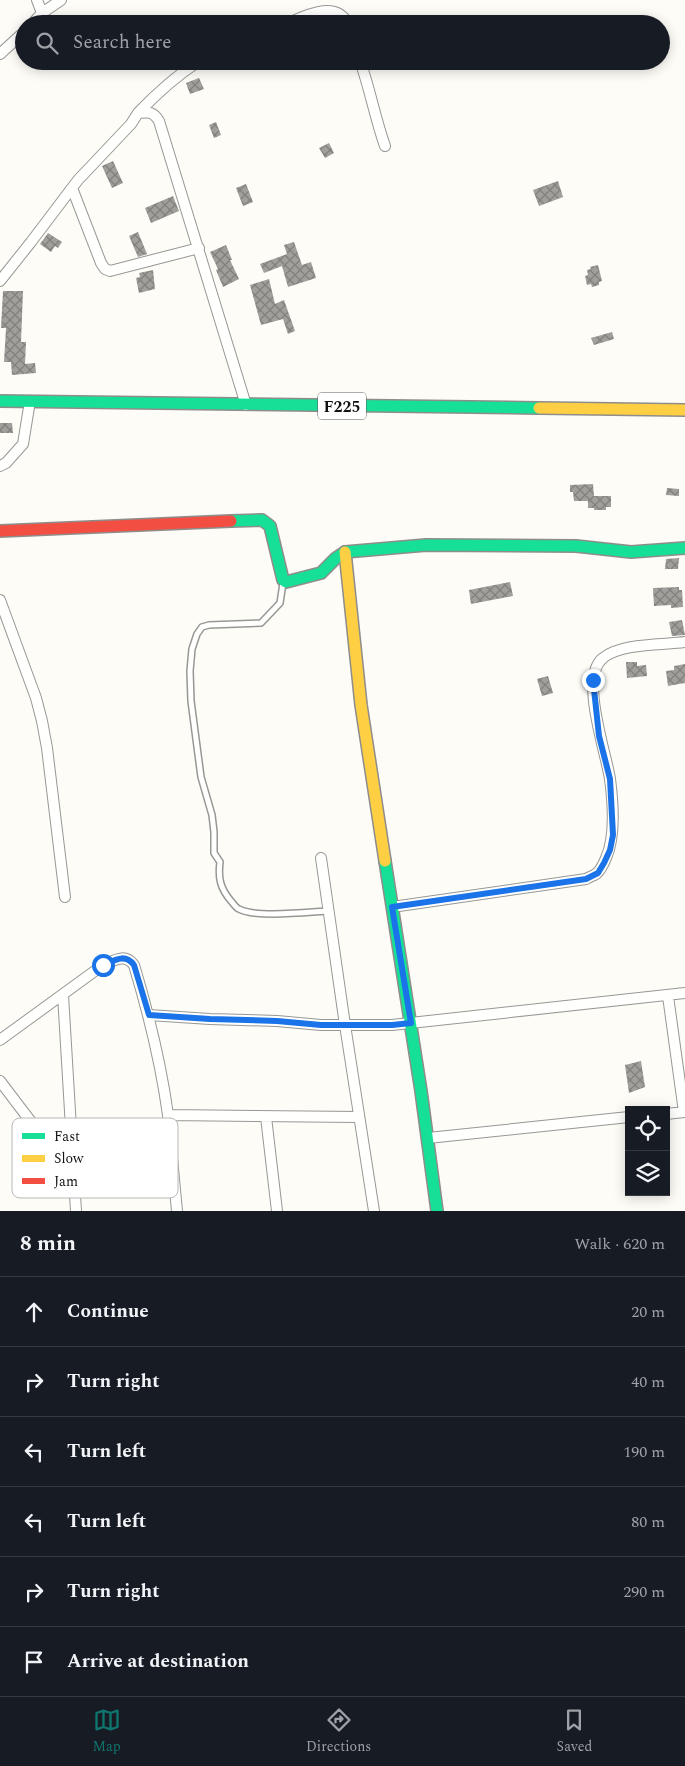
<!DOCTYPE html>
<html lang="en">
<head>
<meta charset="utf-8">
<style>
	:root { --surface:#171b24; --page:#20242c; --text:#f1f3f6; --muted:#9ea1a6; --line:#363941; --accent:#0f766e }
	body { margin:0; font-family:Spectral,serif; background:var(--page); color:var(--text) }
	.controls { position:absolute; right:15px; bottom:15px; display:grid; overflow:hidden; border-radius:0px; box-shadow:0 2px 12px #0003 }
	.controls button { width:45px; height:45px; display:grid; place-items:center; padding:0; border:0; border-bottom:1px solid var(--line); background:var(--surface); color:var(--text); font:25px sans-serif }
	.stop { position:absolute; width:15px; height:15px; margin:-11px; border:4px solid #1a73e8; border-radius:50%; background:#fff }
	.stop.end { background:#1a73e8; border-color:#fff; box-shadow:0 1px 5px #0008 }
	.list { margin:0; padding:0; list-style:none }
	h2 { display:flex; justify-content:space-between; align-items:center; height:65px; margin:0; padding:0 20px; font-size:21px }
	h2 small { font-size:16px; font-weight:400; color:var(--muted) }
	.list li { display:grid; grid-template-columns:32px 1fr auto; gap:15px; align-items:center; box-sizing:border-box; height:70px; padding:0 20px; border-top:1px solid var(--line) }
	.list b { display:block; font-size:19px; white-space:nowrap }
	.list em { font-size:16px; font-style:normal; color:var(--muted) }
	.icon { flex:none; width:28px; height:28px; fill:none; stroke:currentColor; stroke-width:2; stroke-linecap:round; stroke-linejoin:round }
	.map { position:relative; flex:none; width:685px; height:1211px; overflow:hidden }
	.search { position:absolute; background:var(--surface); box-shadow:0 2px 12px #0003; left:15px; right:15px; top:15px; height:55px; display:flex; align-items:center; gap:12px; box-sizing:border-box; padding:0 18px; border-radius:28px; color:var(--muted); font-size:19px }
	.sheet { height:485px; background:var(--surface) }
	nav { display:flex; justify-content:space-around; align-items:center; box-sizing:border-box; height:70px; border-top:1px solid var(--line); background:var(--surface); font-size:14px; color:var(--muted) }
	nav a { display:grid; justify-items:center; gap:2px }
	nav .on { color:var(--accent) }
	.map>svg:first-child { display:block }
	.building { fill:url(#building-cross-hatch) }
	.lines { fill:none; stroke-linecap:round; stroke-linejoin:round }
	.lane-casing { stroke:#979795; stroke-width:8 }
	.street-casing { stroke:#979795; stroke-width:12 }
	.fast-casing { stroke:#8e8d8b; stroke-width:14 }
	.slow-casing { stroke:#8e8d8b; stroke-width:14 }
	.jam-casing { stroke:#8e8d8b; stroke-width:14 }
	.lane { stroke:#fffffe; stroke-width:5 }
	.street { stroke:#fffffe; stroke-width:10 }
	.fast { stroke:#16e098; stroke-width:11 }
	.slow { stroke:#ffcf43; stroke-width:11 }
	.jam { stroke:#f24e42; stroke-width:11 }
	.route { stroke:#1a73e8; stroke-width:6 }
	.labels { text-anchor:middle; stroke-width:5; stroke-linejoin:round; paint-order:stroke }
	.shield { fill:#fff; stroke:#585858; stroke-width:1 }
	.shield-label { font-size:16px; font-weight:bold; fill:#111 }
	.key { fill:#fff; stroke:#b8b8b8; stroke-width:1 }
	.key-label { font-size:14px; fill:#111 }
</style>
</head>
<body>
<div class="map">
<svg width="685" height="1211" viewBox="0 0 685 1211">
	<defs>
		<pattern id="building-cross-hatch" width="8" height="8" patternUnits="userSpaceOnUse" patternTransform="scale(1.25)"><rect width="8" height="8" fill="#a19f9c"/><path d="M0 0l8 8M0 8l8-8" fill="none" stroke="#82807e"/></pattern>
	</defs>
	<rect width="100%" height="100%" fill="#fdfcf7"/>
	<!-- building -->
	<path class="building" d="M 199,78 L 204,89 L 190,94 L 186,83 Z
		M 216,122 L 221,135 L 214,138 L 209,125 Z
		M 329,143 L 334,153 L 325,158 L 319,148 Z
		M 113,161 L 123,183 L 112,188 L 102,166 Z
		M 558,181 L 563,197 L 539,206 L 533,190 Z
		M 246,184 L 253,202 L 243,206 L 236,188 Z
		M 173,196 L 179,211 L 151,223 L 145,208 Z
		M 138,232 L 147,254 L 138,257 L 129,236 Z
		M 48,233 L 62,242 L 58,248 L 55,246 L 51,252 L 40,244 Z
		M 294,242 L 302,265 L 311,262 L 316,278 L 288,287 L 282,266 L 264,273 L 260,264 L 287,254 L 284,245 Z
		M 226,245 L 232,260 L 230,260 L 239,279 L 223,287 L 216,270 L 218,269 L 210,252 Z
		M 598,265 L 602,281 L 599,282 L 599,285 L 592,287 L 591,284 L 587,285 L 585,276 L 588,275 L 587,270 L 591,269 L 590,267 Z
		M 153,270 L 155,289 L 139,293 L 136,278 L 140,277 L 139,273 Z
		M 269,279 L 275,304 L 284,300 L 295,331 L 288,334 L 283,319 L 261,325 L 250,285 Z
		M 3,291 L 23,291 L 21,342 L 26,342 L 25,364 L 35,363 L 36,373 L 12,375 L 11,362 L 4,362 L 6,328 L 1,328 Z
		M 612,332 L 614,339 L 594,345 L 591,338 Z
		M 0,423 L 12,423 L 13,433 L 0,433 Z
		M 593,484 L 594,496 L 611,496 L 611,507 L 606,507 L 606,510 L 594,510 L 594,508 L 588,508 L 588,501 L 574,501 L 573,492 L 570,492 L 570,485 Z
		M 667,488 L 679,489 L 679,496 L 666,495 Z
		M 679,558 L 678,569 L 665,569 L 666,559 Z
		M 510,582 L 513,596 L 471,604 L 469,590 Z
		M 679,587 L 679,590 L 682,590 L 683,607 L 671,608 L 671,605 L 654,606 L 653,588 Z
		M 682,620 L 685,635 L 672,636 L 669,622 Z
		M 626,662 L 637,662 L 637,666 L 646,665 L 647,676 L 627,678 Z
		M 685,664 L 685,683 L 668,686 L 666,671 L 674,670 L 674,666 Z
		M 548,676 L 553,693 L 542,696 L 537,679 Z
		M 641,1061 L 645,1087 L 629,1093 L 625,1065 Z"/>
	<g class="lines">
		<defs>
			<path id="lane" d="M 283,583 L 280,603 L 261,623 L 209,625 L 202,627 L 197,634 L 192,649 L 190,671 L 191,701 L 201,777 L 212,815 L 214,832 L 214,853 L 220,862 C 218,878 220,888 231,901 C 233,903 236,908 239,909 C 255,918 309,912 329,911"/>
			<path id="street" d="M 37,0 L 42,13
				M 32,24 L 42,13 L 61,0
				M 286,24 C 307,15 336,0 348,24
				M 0,54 L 24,32
				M 360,61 C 370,89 375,118 385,146
				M 138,113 C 157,93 176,76 199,61
				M 72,188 L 101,263 L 105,269 L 110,271 L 199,248
				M 0,281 L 31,242 L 78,180 L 131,124 L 138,113 C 148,112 153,111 159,121 L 246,405
				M 0,466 L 6,463 L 23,444 L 30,401
				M 0,600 L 36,698 L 42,721 L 47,748 L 65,897
				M 321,858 L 345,1025 L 374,1211
				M 392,907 L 586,879 C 589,877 593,876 596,874 C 601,870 604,863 606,858 C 616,836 613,802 610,779 C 606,752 579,677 603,658 C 621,643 662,645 685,642
				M 63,995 L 76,1211
				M 668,996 L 684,1112
				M 149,1015 L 210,1019 L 277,1021 L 321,1025 L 392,1025 L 685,993
				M 0,1040 L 103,965 C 115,960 125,953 134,965 C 149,1015 161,1064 168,1115 L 359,1117
				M 0,1081 L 38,1131
				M 666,1114 L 685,1112
				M 168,1115 L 177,1211
				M 266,1117 L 277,1211
				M 428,1138 L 629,1117"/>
			<path id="fast" d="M 0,401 L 539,408
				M 231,521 L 262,520 L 270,526 L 283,580 L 286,582 L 321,573 L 336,558 L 345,552 L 426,545 L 576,546 L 631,552 L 685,548
				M 385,861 L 421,1091 L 437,1211"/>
			<path id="slow" d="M 539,408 L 685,410
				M 345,552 L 361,705 L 385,861"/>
			<path id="jam" d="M 0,531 L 231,521"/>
		</defs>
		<!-- lane casing -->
		<use href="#lane" class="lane-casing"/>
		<!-- street casing -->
		<use href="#street" class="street-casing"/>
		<!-- fast casing -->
		<use href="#fast" class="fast-casing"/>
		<!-- slow casing -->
		<use href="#slow" class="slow-casing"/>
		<!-- jam casing -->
		<use href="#jam" class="jam-casing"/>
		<!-- lane -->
		<use href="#lane" class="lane"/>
		<!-- street -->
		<use href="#street" class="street"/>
		<!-- fast -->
		<use href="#fast" class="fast"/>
		<!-- slow -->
		<use href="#slow" class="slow"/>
		<!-- jam -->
		<use href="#jam" class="jam"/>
	</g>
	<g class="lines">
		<!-- route -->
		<path class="route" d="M 103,965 C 115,960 125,953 134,965 L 149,1015 L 210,1019 L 277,1021 L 321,1025 L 392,1025 L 411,1023 L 392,907 L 586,879 L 598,873 L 604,863 L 610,850 L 613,835 L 610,779 L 599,736 L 593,680"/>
	</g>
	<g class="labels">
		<!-- shield labels -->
		<rect class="shield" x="318" y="392.5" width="48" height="27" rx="4"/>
		<g class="shield-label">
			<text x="342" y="412">F225</text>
		</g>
	</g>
	<!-- legend -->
	<rect x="12" y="1118" width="166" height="80" rx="8" class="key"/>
	<rect x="22" y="1133" width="23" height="6" fill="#16e098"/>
	<rect x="22" y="1155" width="23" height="7" fill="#ffcf43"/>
	<rect x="22" y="1178" width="23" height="6" fill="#f24e42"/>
	<g class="key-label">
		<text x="54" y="1141">Fast</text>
		<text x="54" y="1163">Slow</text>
		<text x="54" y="1186">Jam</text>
	</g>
</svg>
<div class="controls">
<button><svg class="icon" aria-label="locate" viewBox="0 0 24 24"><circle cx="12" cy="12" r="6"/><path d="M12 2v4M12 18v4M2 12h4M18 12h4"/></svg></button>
<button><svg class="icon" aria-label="layers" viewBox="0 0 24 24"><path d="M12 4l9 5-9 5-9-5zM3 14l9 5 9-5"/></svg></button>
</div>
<div class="stop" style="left:103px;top:965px"></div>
<div class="stop end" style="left:593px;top:680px"></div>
<div class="search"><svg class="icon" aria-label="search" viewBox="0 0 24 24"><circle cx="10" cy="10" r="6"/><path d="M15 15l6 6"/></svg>Search here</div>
</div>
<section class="sheet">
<h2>8 min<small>Walk · 620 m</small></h2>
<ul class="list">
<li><svg class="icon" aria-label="ahead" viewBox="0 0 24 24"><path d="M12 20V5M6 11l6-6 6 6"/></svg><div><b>Continue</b></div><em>20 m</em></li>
<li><svg class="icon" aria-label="right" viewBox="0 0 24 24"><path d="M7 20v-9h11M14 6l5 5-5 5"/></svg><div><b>Turn right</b></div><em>40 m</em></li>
<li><svg class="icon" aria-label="left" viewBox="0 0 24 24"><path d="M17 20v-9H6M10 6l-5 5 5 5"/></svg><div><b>Turn left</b></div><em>190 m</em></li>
<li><svg class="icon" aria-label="left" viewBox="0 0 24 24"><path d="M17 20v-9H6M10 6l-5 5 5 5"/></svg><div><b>Turn left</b></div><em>80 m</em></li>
<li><svg class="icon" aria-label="right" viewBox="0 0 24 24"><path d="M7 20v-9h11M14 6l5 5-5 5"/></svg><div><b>Turn right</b></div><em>290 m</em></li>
<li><svg class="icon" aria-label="arrive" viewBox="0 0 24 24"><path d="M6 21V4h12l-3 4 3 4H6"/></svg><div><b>Arrive at destination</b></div></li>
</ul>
</section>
<nav>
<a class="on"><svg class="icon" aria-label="map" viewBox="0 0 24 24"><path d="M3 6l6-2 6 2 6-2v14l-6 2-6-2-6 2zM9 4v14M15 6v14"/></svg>Map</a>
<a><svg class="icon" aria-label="directions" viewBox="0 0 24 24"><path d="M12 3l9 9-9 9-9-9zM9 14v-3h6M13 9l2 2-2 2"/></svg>Directions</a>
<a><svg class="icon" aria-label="saved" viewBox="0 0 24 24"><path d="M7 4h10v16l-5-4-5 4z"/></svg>Saved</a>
</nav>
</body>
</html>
